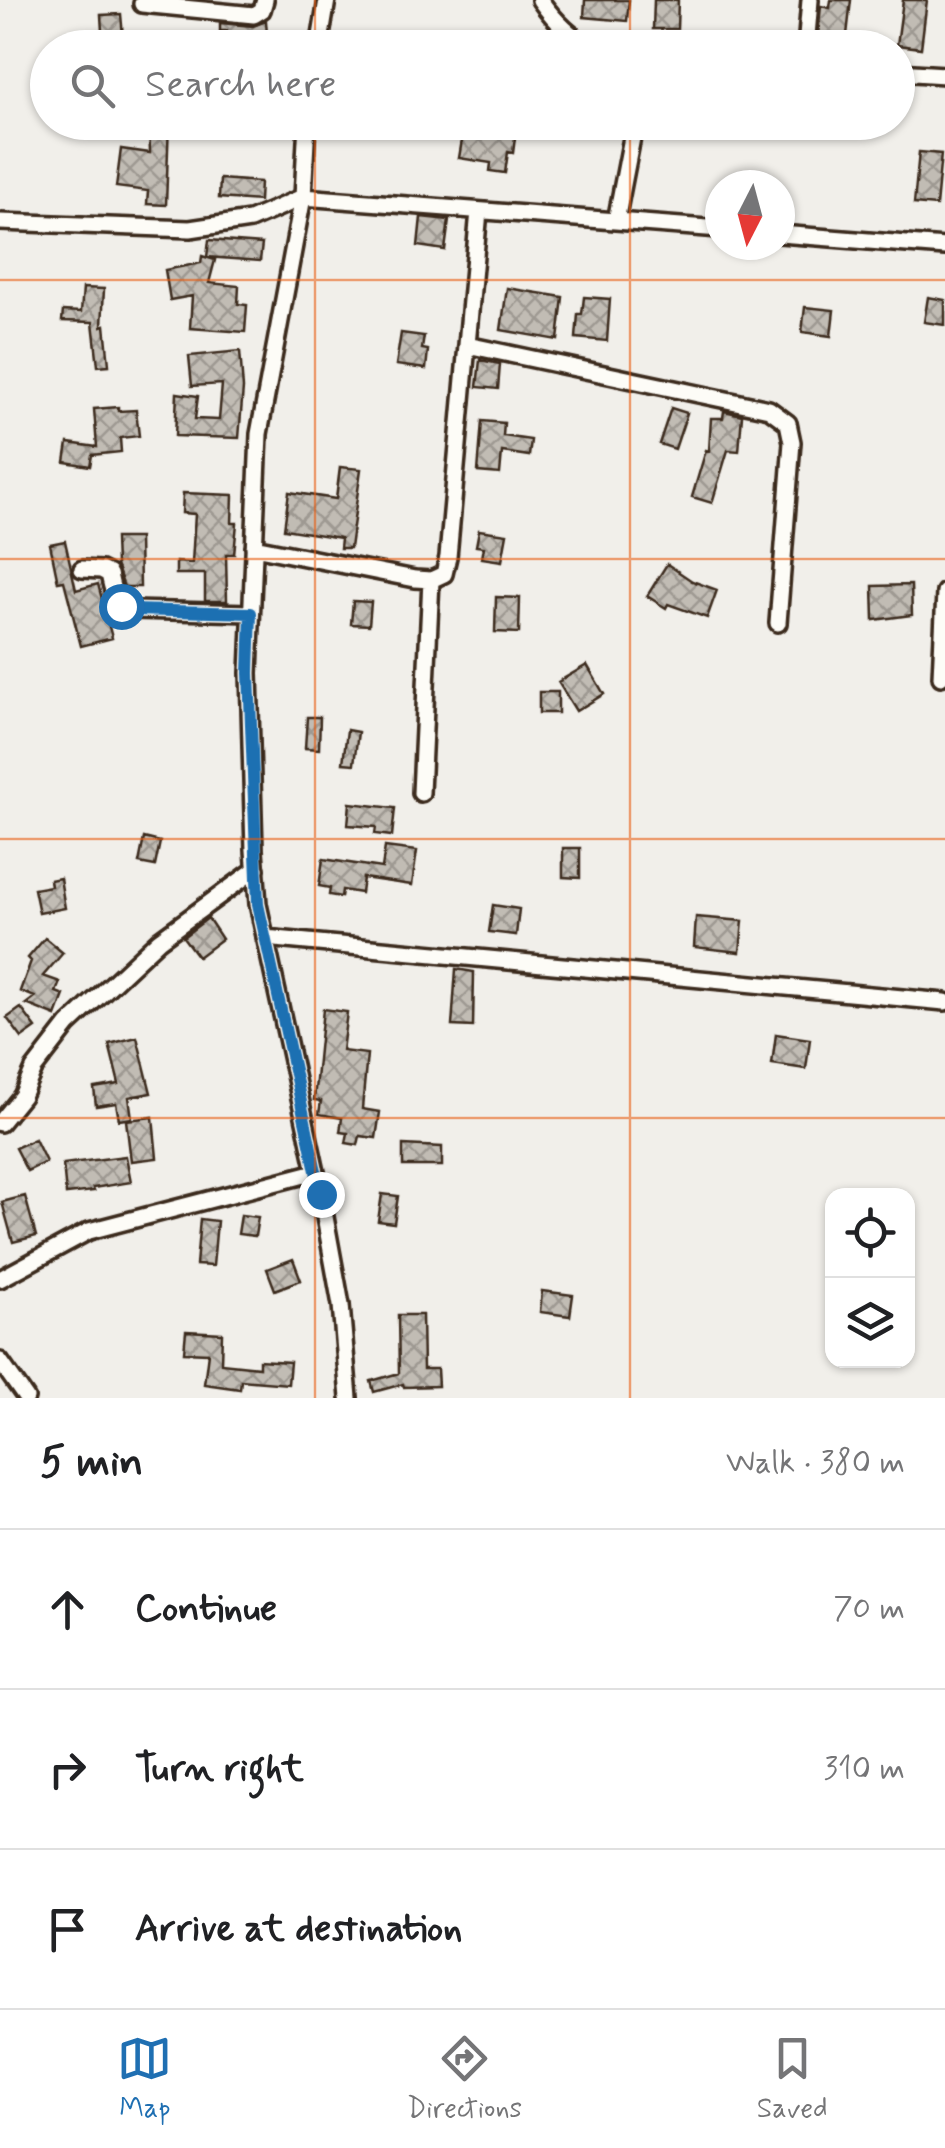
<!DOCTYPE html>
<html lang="en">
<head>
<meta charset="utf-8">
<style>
	:root { --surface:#fff; --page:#f6f6f6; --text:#202124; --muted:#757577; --line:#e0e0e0; --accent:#1f6fb2 }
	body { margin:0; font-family:Mynerve,sans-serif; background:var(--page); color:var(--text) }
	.controls { position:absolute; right:30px; bottom:30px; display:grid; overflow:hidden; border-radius:20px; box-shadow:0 2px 8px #0004 }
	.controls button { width:90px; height:90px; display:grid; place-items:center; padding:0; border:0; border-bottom:2px solid var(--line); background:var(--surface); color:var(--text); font:50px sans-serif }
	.compass { position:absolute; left:705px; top:170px; width:90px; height:90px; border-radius:50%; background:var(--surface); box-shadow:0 2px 8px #0004; rotate:186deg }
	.stop { position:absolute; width:30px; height:30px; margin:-22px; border:8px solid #1f6fb2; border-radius:50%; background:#fff }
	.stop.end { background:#1f6fb2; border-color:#fff; box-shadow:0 2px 10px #0008 }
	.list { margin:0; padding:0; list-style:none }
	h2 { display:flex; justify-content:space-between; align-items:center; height:130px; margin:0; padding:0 40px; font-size:42px }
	h2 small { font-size:32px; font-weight:400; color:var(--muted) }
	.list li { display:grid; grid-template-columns:65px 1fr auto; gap:30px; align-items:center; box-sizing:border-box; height:160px; padding:0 40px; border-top:2px solid var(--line) }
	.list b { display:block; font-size:38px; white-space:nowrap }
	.list em { font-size:32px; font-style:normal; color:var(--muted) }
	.icon { flex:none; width:55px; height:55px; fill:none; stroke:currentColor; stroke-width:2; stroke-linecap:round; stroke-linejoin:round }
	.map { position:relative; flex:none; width:945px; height:1398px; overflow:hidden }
	.search { position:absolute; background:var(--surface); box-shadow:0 2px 8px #0004; left:30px; right:30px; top:30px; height:110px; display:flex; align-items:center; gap:25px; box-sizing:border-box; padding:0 35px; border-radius:55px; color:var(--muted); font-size:38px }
	.sheet { height:610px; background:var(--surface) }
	nav { display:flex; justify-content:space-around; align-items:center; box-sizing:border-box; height:140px; border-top:2px solid var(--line); background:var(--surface); font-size:28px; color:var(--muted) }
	nav a { display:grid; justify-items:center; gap:5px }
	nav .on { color:var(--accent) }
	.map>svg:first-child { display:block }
	.building { fill:url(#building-cross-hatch); stroke:#3b2a1e; stroke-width:2.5 }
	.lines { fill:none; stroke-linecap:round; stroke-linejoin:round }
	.minor-casing { stroke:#3b2a1e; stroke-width:22 }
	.minor { stroke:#fdfcf7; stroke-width:15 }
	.route { stroke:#1f6fb2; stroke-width:12 }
	.grid { fill:none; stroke:#e8590c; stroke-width:2.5; stroke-opacity:0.55 }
</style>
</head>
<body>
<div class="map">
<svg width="945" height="1398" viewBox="0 0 945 1398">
	<defs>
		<pattern id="building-cross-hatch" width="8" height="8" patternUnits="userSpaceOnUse" patternTransform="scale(2.5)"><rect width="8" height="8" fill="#c1bcb4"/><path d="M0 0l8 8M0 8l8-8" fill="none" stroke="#9e9992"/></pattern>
	</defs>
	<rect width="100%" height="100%" fill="#f1efea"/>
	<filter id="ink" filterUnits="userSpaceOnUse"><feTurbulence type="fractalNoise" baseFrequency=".01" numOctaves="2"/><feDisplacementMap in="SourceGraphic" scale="20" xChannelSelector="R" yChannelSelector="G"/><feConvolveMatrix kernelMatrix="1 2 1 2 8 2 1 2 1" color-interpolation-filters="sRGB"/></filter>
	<g filter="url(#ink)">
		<!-- building -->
		<path class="building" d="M 585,0 L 629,0 L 627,21 L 584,17 Z
			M 654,0 L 678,0 L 677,29 L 653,29 Z
			M 831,0 L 851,0 L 846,44 L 826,41 L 826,38 L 818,36 L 821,6 L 830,8 Z
			M 903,0 L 927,0 L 921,48 L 897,45 Z
			M 121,14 L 124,48 L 103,48 L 101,15 Z
			M 266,21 L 268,48 L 228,47 L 227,31 L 220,31 L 220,23 L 253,26 Z
			M 149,122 L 169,122 L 166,205 L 147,204 L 148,191 L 116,187 L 121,149 L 150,153 Z
			M 465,122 L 517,122 L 513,153 L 508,152 L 505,173 L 490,171 L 491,163 L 459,158 Z
			M 919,152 L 941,154 L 936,206 L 914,204 Z
			M 220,179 L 260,182 L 259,201 L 219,198 Z
			M 421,217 L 449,220 L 445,250 L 418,246 Z
			M 209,240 L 262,244 L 260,261 L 207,257 Z
			M 202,256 L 215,260 L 209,283 L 239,286 L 238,304 L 247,305 L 245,332 L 190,328 L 192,296 L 170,300 L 165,270 L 201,263 Z
			M 83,288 L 104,289 L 102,326 L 105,325 L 109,365 L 98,366 L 93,322 L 62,321 L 63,311 L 81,312 Z
			M 507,288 L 563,297 L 558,340 L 501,330 Z
			M 584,297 L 610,299 L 607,341 L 576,338 L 578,314 L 582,314 Z
			M 928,297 L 945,300 L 945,325 L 924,322 Z
			M 805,307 L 834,310 L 831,336 L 802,332 Z
			M 401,333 L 424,336 L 422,349 L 428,350 L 426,369 L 396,365 Z
			M 240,351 L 243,388 L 239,438 L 175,436 L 177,393 L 198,396 L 195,419 L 219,420 L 222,384 L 192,386 L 189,356 Z
			M 480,360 L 500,364 L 498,389 L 477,387 Z
			M 118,407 L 118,411 L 136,410 L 139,436 L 120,438 L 121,452 L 92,455 L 90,466 L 65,462 L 68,443 L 97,447 L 94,409 Z
			M 671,408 L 687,413 L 675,449 L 659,444 Z
			M 724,411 L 742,415 L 739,451 L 728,450 L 712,503 L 692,497 L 706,450 L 709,451 L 711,418 L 723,418 Z
			M 482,421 L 504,423 L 503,436 L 531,440 L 529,456 L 502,452 L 500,474 L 478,472 Z
			M 340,467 L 361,469 L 350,548 L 340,548 L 341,538 L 284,529 L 289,492 L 336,499 Z
			M 183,493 L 233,495 L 232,523 L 237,523 L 234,554 L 226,554 L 227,601 L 205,601 L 205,574 L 176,574 L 176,562 L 192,563 L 195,514 L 182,513 Z
			M 479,530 L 507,534 L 502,561 L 482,558 L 484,547 L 476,546 Z
			M 115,538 L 139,538 L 140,587 L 124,587 L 116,565 Z
			M 65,541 L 76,590 L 98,584 L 112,638 L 81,646 L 64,581 L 58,582 L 50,544 Z
			M 667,564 L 692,581 L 717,590 L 707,618 L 668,604 L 666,608 L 647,596 Z
			M 911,585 L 912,615 L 874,620 L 873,586 Z
			M 496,597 L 520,598 L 519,633 L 495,632 Z
			M 353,601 L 371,602 L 369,625 L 351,624 Z
			M 587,665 L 604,694 L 576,711 L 558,682 Z
			M 539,692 L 558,692 L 558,713 L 539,713 Z
			M 307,717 L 320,717 L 319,749 L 305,748 Z
			M 347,730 L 358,732 L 354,764 L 343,763 Z
			M 350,803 L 395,808 L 392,836 L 375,834 L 376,827 L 348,825 Z
			M 144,838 L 160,842 L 155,866 L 139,863 Z
			M 385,847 L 417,851 L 412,885 L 363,878 L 361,893 L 342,890 L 341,897 L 329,895 L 330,888 L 319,886 L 323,859 L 382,868 Z
			M 563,848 L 580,848 L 580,878 L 563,877 Z
			M 60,878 L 65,908 L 39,913 L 34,889 L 51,886 L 50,880 Z
			M 493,905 L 519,909 L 516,935 L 489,932 Z
			M 696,917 L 743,921 L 740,952 L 694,947 Z
			M 208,918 L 222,939 L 198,957 L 183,937 Z
			M 45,938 L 63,953 L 43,976 L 60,982 L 56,992 L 64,995 L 56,1016 L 26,1004 L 35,997 L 20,991 L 31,961 L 28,958 Z
			M 456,969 L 474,972 L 473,1027 L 452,1026 Z
			M 21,1008 L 36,1028 L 22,1038 L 7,1018 Z
			M 323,1009 L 347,1012 L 342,1051 L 367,1054 L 362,1109 L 380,1112 L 376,1138 L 360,1136 L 358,1145 L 346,1143 L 348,1133 L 340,1132 L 342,1118 L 319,1114 L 321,1101 L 314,1100 Z
			M 776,1034 L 810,1039 L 806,1069 L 772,1064 Z
			M 137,1037 L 151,1093 L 129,1097 L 132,1118 L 119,1120 L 116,1103 L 96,1106 L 94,1088 L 119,1084 L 109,1044 Z
			M 153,1117 L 157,1158 L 131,1161 L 126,1120 Z
			M 35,1139 L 46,1162 L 27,1171 L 15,1148 Z
			M 403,1145 L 442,1147 L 442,1166 L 403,1166 Z
			M 126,1156 L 131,1182 L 93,1188 L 94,1191 L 66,1194 L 63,1164 Z
			M 382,1194 L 398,1196 L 394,1223 L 378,1221 Z
			M 25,1196 L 36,1236 L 13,1242 L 2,1202 Z
			M 241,1215 L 258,1217 L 255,1236 L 238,1234 Z
			M 200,1219 L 217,1221 L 213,1266 L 196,1265 Z
			M 293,1259 L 301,1280 L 275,1290 L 267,1269 Z
			M 542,1291 L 573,1295 L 570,1316 L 540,1312 Z
			M 398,1315 L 422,1315 L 423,1369 L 437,1369 L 438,1386 L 404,1387 L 403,1384 L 374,1392 L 371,1381 L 399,1373 Z
			M 186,1331 L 222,1333 L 221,1363 L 259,1367 L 259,1360 L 290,1362 L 288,1384 L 241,1380 L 240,1389 L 204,1384 L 208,1353 L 184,1352 Z"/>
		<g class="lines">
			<defs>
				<path id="minor" d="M 540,0 C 554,20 570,37 592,48
					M 142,4 L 254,15 L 262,10 L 265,0
					M 319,48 L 327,0
					M 806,48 L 810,0
					M 898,72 L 945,75
					M 307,122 L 303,197 L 259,434 L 249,673 L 254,850 L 258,904 L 321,1195 L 341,1305 L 349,1398
					M 616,221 L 635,122
					M 0,222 L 190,229 L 250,220 L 303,197 L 720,229
					M 780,234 L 945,247
					M 467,345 L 769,409 L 788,423 L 792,442 L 778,623
					M 254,547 L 415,579 L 431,580 L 444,574 L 448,557 L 479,211
					M 82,569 L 101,570 L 109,574 C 113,592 114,604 133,610 L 251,613
					M 941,677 L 945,592
					M 421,793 L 431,580
					M 265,938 L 945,1002
					M 0,1123 L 22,1096 L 34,1069 L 68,1025 L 159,940 L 256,869
					M 0,1279 L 89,1231 L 316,1172
					M 0,1361 L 26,1398"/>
			</defs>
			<!-- minor casing -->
			<use href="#minor" class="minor-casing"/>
			<!-- minor -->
			<use href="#minor" class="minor"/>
		</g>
	</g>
	<g class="lines" filter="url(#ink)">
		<!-- route -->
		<path class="route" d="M 121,606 L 132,610 L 251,613 L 249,673 L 258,904 L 321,1194"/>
	</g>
	<!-- grid -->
	<path class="grid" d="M 315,0 L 315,48M 630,0 L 630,48M 315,122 L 315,1398M 630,122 L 630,1398M 0,280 L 945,280M 0,559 L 945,559M 0,839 L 945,839M 0,1118 L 945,1118"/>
</svg>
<div class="controls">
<button><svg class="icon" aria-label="locate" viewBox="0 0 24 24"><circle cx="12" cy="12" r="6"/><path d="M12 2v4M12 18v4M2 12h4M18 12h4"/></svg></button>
<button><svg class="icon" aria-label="layers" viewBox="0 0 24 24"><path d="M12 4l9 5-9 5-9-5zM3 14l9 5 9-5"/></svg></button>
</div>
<svg class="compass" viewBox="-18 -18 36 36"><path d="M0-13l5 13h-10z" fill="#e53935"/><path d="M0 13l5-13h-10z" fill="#757577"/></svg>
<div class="stop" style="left:121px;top:606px"></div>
<div class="stop end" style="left:321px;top:1194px"></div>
<div class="search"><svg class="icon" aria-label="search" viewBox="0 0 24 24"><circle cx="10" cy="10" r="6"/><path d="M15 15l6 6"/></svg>Search here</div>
</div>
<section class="sheet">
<h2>5 min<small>Walk · 380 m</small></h2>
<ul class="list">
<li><svg class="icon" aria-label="ahead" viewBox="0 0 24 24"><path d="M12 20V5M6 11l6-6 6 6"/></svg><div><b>Continue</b></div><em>70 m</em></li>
<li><svg class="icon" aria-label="right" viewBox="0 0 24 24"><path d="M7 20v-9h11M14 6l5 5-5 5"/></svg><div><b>Turn right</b></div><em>310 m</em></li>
<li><svg class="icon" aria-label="arrive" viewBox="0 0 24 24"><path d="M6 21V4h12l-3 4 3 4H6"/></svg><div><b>Arrive at destination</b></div></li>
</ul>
</section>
<nav>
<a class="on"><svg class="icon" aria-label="map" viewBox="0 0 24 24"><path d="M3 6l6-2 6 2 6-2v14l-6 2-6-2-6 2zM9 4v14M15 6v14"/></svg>Map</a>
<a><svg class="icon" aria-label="directions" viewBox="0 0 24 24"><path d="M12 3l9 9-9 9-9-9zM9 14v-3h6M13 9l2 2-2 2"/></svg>Directions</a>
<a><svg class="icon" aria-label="saved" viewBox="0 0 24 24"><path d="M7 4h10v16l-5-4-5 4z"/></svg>Saved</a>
</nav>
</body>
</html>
